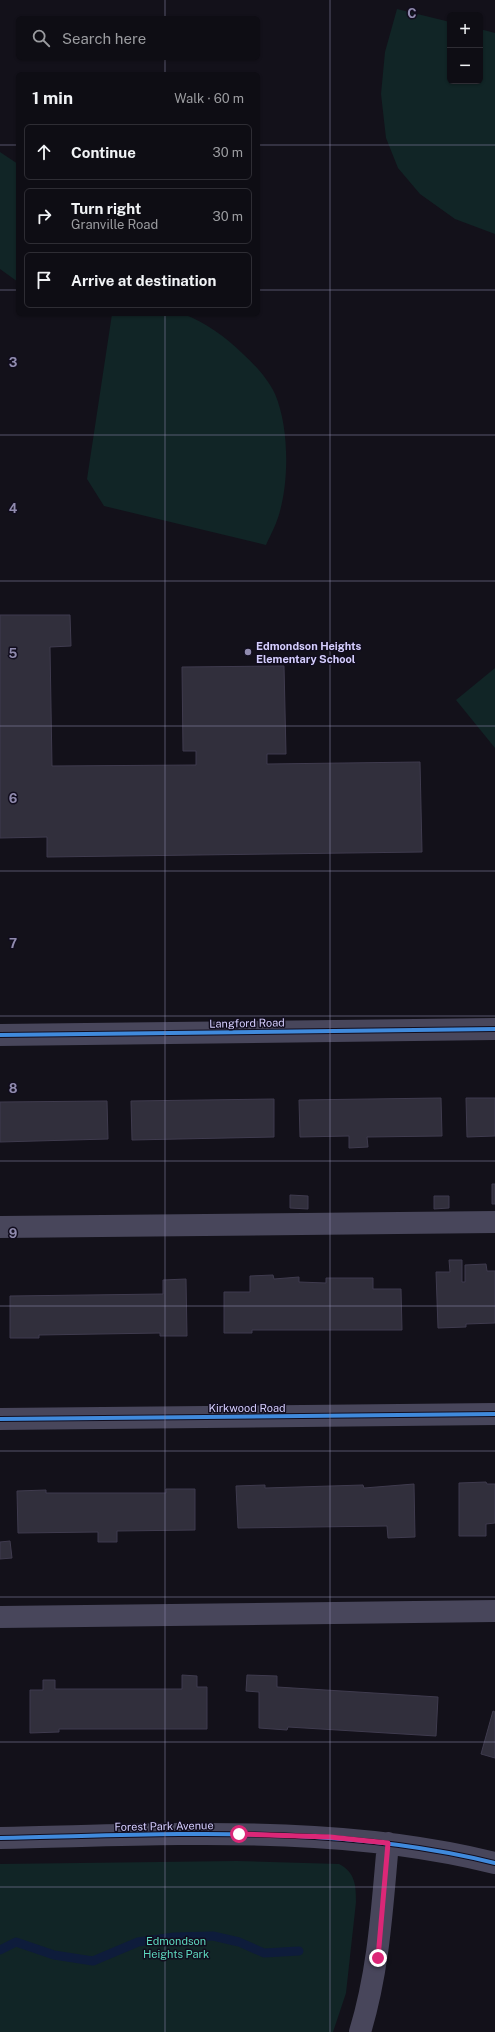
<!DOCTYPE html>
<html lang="en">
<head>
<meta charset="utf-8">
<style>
	:root { --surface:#0e0d14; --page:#17161d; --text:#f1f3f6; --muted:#9b9ca0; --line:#2e2d34 }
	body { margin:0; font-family:"Public Sans",sans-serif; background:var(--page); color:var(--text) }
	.controls { position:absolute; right:12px; top:12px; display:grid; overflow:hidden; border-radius:6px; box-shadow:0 1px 3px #0004 }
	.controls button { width:36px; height:36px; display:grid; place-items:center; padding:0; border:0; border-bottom:1px solid var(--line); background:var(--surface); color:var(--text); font:20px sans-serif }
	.stop { position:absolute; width:12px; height:12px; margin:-9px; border:3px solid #db2777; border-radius:50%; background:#fff }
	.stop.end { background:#db2777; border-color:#fff; box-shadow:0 1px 4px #0008 }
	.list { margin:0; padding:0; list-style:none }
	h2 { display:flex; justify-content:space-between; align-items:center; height:52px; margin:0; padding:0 16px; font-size:17px }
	h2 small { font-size:13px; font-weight:400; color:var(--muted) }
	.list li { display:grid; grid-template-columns:26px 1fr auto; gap:12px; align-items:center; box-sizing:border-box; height:56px; margin:0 8px 8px; padding:0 8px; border:1px solid var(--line); border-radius:6px }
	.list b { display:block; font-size:15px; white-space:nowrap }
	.list p { margin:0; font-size:13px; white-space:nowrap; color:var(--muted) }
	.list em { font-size:13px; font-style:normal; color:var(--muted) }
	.icon { flex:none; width:22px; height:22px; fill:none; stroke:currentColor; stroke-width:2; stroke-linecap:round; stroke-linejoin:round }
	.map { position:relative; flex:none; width:495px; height:2032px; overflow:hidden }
	.search { position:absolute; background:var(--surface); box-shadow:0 1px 3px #0004; left:16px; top:16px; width:244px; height:44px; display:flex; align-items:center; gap:10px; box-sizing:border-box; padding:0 14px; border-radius:6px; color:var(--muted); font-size:15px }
	.panel { position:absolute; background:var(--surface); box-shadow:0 1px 3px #0004; left:16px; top:72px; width:244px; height:244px; border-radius:6px }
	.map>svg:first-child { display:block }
	.green { fill:#112526 }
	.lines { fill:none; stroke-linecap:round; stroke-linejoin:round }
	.stream { stroke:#0e1c3b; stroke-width:9 }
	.building { fill:#312f3c; stroke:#3f3b4e }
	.minor { stroke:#48465b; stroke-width:22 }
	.cycleway-casing { stroke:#110d1e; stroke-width:6 }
	.cycleway { stroke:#408adc; stroke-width:4 }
	.route { stroke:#db2777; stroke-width:5 }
	.grid { fill:none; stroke:#908bae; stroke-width:1; stroke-opacity:0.55 }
	.poi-dot { fill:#908bae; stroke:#110d1e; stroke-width:1.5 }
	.labels { text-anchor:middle; stroke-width:3; stroke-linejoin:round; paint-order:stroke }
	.poi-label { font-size:11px; font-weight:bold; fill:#d4cdfd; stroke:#110d1e; text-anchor:start }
	.street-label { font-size:11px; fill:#d4cdfd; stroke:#110d1e }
	.park-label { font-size:11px; fill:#5dd8be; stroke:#110d1e }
	.grid-label { font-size:13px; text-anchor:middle; font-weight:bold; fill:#908bae; stroke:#110d1e; stroke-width:3; stroke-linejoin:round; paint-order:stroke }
</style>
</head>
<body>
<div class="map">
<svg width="495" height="2032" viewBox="0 0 495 2032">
	<rect width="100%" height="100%" fill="#13111a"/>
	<!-- green -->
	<path class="green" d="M 397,9 L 450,22 L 450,81 L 480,81 L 480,29 L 495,33 L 495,234 L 455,219 L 420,194 L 398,168 L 386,138 L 381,94 L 385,52 Z
		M 0,152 L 18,164 L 18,282 L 0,269 Z
		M 112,314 L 183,314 C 205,322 226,337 243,354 C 255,365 268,379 275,394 C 289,427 289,478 280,511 C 277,523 271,534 266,545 L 104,506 L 87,479 Z
		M 495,668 L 495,748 L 456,700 Z
		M 237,1861 L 339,1864 C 355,1872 356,1885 356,1902 L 346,1993 L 333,2032 L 0,2032 L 0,1864 Z"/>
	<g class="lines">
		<!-- stream -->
		<path class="stream" d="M 0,1950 L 16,1942 L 54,1955 L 93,1961 L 138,1942 L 174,1937 L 213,1936 L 239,1942 L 264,1953 L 299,1951"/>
	</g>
	<!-- building -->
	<path class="building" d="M 0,615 L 70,615 L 71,646 L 50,647 L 52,766 L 196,765 L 196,751 L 183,751 L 182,667 L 284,666 L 286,754 L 267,754 L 267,764 L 420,762 L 422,852 L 47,857 L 47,837 L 0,838 Z
		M 441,1098 L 442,1136 L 367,1137 L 368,1147 L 349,1148 L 349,1136 L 300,1137 L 299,1100 Z
		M 466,1098 L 495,1098 L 495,1136 L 467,1137 Z
		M 274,1099 L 274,1137 L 132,1140 L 131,1101 Z
		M 107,1101 L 108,1139 L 0,1142 L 0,1102 Z
		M 492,1184 L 495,1184 L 495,1204 L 492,1204 Z
		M 290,1195 L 308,1196 L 308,1209 L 290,1208 Z
		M 434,1196 L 449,1196 L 449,1208 L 434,1209 Z
		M 449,1260 L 462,1260 L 462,1282 L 465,1282 L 465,1265 L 486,1264 L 487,1271 L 495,1271 L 495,1323 L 466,1324 L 466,1327 L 438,1328 L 436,1272 L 450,1272 Z
		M 273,1275 L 274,1279 L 299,1277 L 299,1282 L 326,1283 L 326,1278 L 373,1278 L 373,1289 L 401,1289 L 402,1330 L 252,1330 L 252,1333 L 224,1333 L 224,1292 L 250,1292 L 250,1276 Z
		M 186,1279 L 187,1336 L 160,1336 L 160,1333 L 39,1335 L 39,1338 L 10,1338 L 10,1296 L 163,1294 L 163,1280 Z
		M 486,1482 L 487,1484 L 495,1484 L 495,1523 L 486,1524 L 486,1536 L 459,1536 L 459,1483 Z
		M 414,1484 L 415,1537 L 388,1538 L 387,1526 L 238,1528 L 236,1486 L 265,1485 L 265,1488 L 363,1485 L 364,1488 Z
		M 166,1489 L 195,1489 L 195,1530 L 117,1531 L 117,1542 L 98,1542 L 98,1532 L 18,1533 L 17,1491 L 46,1490 L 46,1493 L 166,1493 Z
		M 10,1541 L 12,1558 L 0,1559 L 0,1542 Z
		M 182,1675 L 197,1676 L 197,1687 L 207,1687 L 207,1729 L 59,1729 L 59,1732 L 30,1733 L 30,1690 L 43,1690 L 43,1680 L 55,1680 L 55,1689 L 182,1689 Z
		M 247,1675 L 277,1676 L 277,1687 L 438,1697 L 436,1736 L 288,1727 L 287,1730 L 259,1728 L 259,1692 L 246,1691 Z
		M 493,1711 L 495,1712 L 495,1758 L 481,1754 Z"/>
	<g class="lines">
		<!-- minor -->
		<path class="minor" d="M 0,1035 L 495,1029
			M 0,1227 L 495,1222
			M 0,1419 L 495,1414
			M 0,1617 L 495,1611
			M 0,1838 C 165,1835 334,1823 495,1863
			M 360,2032 C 379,1969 382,1908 388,1843"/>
		<defs>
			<path id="cycleway" d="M 0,1035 L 495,1029
				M 0,1419 L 495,1414
				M 0,1838 C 165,1835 334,1823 495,1863"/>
		</defs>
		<!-- cycleway casing -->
		<use href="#cycleway" class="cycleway-casing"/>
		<!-- cycleway -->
		<use href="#cycleway" class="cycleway"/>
	</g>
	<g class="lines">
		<!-- route -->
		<path class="route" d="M 239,1834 L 330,1837 L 388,1843 L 378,1958"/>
	</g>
	<!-- grid -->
	<path class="grid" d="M 165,0 L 165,18M 330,0 L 330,2032M 165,58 L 165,74M 0,145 L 18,145M 258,145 L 495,145M 0,290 L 18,290M 258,290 L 495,290M 165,314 L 165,2032M 0,435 L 495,435M 0,581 L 495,581M 0,726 L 495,726M 0,871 L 495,871M 0,1016 L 495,1016M 0,1161 L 495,1161M 0,1306 L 495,1306M 0,1451 L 495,1451M 0,1597 L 495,1597M 0,1742 L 495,1742M 0,1887 L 495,1887"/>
	<!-- markers -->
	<circle class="poi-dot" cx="248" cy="652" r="4"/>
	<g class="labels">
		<!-- poi labels -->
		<g class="poi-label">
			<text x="256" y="650">Edmondson Heights<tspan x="256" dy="13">Elementary School</tspan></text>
		</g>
		<!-- street labels -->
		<g class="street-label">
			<text transform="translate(247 1023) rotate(-1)" y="4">Langford Road</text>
			<text x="247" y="1412">Kirkwood Road</text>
			<text transform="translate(164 1826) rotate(-1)" y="4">Forest Park Avenue</text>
		</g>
		<!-- park labels -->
		<g class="park-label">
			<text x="176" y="1945">Edmondson<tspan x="176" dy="13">Heights Park</tspan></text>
		</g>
	</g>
	<g class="grid-label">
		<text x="412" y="18">C</text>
		<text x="13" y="367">3</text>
		<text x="13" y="513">4</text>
		<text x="13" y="658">5</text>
		<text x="13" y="803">6</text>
		<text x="13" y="948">7</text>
		<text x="13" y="1093">8</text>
		<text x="13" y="1238">9</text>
	</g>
</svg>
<div class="controls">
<button>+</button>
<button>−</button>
</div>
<div class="stop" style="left:239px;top:1834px"></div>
<div class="stop end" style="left:378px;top:1958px"></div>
<div class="search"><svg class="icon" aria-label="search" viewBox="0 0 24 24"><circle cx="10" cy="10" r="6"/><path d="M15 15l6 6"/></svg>Search here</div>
<section class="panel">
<h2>1 min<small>Walk · 60 m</small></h2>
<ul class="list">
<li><svg class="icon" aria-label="ahead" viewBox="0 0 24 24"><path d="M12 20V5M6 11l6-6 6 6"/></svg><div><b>Continue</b></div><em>30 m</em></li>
<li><svg class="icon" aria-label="right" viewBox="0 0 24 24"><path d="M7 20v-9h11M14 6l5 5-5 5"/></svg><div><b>Turn right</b><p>Granville Road</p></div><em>30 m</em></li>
<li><svg class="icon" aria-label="arrive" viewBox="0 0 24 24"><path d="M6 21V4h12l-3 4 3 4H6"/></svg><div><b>Arrive at destination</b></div></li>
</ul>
</section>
</div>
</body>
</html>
